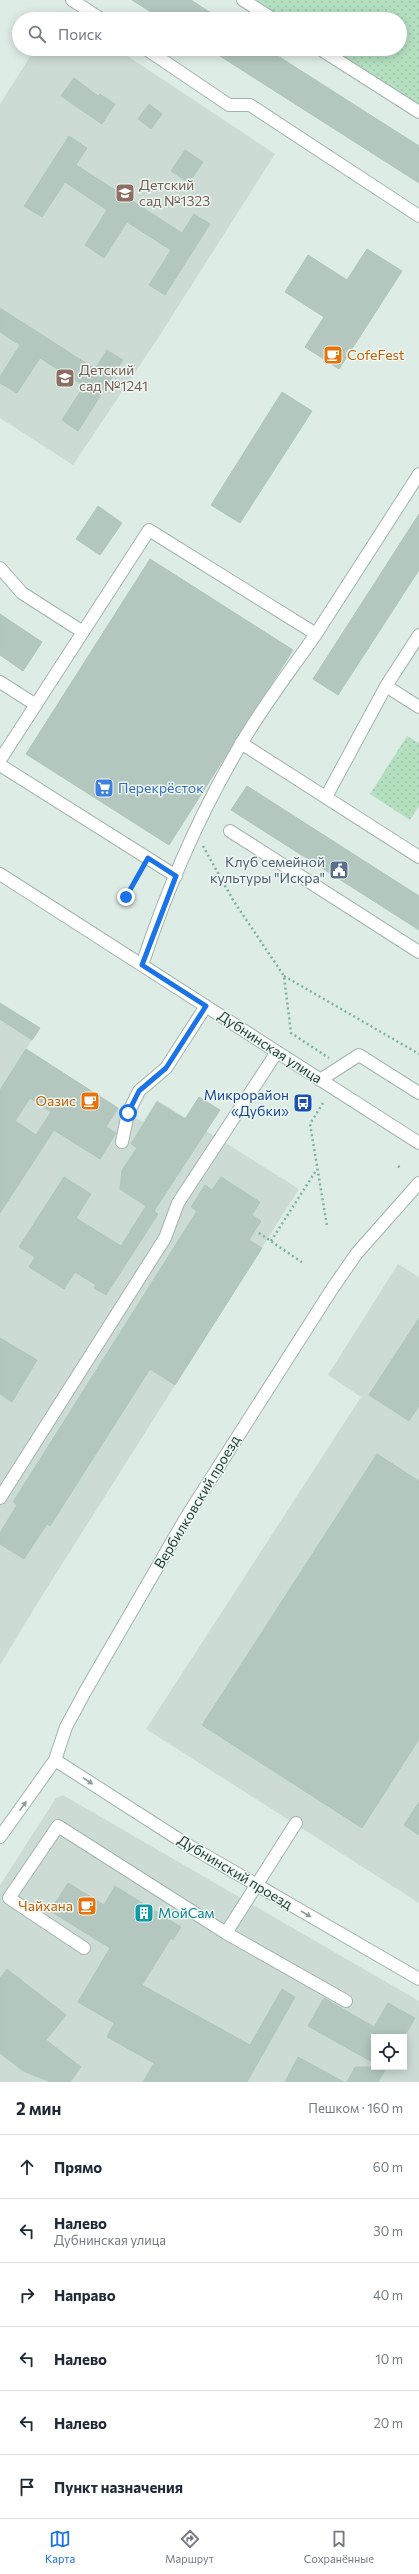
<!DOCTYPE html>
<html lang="ru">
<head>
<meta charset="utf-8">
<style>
	:root { --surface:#fff; --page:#f6f6f7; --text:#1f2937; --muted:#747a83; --line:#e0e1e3; --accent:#1a73e8 }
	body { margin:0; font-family:Commissioner,sans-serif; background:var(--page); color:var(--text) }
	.controls { position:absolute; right:12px; bottom:12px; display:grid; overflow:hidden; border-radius:0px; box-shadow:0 2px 10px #0003 }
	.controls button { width:36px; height:36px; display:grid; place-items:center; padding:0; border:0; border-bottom:1px solid var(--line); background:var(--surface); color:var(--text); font:20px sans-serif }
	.stop { position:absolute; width:12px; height:12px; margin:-9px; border:3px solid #1a73e8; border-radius:50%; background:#fff }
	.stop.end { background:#1a73e8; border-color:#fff; box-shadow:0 1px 4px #0008 }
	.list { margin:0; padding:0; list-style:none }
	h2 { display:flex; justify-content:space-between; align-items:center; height:52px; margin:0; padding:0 16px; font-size:17px }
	h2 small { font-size:13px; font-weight:400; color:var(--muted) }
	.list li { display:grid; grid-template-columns:26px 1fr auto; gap:12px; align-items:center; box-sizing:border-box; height:64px; padding:0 16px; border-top:1px solid var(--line) }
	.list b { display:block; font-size:15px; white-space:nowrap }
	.list p { margin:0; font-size:13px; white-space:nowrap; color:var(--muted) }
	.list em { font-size:13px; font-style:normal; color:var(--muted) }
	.icon { flex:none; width:22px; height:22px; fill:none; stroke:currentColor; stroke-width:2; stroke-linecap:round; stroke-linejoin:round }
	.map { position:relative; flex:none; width:419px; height:2082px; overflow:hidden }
	.search { position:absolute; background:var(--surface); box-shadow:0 2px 10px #0003; left:12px; right:12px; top:12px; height:44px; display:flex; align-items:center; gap:10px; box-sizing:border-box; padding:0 14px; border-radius:22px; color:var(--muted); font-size:15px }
	.sheet { height:436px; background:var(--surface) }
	nav { display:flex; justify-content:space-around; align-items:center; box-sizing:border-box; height:56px; border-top:1px solid var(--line); background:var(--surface); font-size:11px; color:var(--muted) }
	nav a { display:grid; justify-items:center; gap:2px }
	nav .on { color:var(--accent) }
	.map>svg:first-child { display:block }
	.built { fill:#ccdcd5; fill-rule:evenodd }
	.park { fill:url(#park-dots) }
	.building { fill:#b3c7bf; stroke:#b0c6bd; fill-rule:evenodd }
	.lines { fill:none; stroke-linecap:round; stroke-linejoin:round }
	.minor-casing { stroke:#a1b4ad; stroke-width:14 }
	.path { stroke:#7bb3a2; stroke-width:2.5; stroke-dasharray:2 3; stroke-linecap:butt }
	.minor { stroke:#fff; stroke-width:12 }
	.oneway { fill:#8e9e9a }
	.route { stroke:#1a73e8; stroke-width:5 }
	.labels { text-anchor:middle; stroke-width:3; stroke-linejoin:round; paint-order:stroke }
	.education-label { font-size:14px; fill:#785e54; stroke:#eff8f3; text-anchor:start }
	.food-label { font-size:14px; fill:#c56008; stroke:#eff8f3; text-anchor:end }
	.shop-label { font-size:14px; fill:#366cbe; stroke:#eff8f3; text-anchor:start }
	.service-label { font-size:14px; fill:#4e5e75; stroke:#eff8f3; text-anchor:end }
	.street-label { font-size:14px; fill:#1e3d35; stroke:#eff8f3 }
	.transit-label { font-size:14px; fill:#164399; stroke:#eff8f3; text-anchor:end }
	.culture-label { font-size:14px; fill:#0d838f; stroke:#eff8f3; text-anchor:start }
</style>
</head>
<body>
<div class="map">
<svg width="419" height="2082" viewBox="0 0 419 2082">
	<defs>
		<pattern id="park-dots" width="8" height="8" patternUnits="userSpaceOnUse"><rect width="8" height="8" fill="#b4e0c0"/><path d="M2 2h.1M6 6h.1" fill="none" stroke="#9ac1a6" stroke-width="1.8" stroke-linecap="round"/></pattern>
	</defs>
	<rect width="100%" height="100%" fill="#deece6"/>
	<!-- built -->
	<path class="built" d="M 60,11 L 71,19 L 55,19 Z
		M 35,49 L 117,49 L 275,154 L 158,338 L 73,465 L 0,418 L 0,104 Z
		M 0,1003 L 40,1028 L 26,1049 L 118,1108 L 143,1122 L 157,1100 L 299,1189 L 40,1599 L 0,1665 Z
		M 398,1264 L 419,1277 L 419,1903 L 146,1729 L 361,1397 L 328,1375 Z
		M 63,1795 L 419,2001 L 419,2082 L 0,2082 L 0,1885 L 56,1798 ZM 374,2037 L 404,2037 L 404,2067 L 374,2067 Z"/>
	<!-- park -->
	<path class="park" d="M 252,0 L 419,0 L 419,107 L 327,49 L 400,49 L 400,19 L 281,19 Z
		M 407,736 L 419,743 L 419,806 L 410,820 L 370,794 Z"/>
	<!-- building -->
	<path class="building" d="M 132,0 L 191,0 L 220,19 L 162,19 Z
		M 209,49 L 267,49 L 419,146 L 419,183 Z
		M 74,78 L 98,96 L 100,94 L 115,104 L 102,124 L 61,96 Z
		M 149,104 L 162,114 L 151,129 L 138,119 Z
		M 69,136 L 87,148 L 76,165 L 182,233 L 194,214 L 210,224 L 165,295 L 149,285 L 171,250 L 127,222 L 104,258 L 85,245 L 107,210 L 65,182 L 42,217 L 24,206 Z
		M 185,150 L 203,162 L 189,183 L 171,171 Z
		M 367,249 L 402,271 L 339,369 L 305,347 L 324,317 L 285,292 L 308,255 L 347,280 Z
		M 0,308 L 95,369 L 107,350 L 123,360 L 78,431 L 62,420 L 84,386 L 40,358 L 17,393 L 0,383 L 0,377 L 20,345 L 0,332 Z
		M 282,392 L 312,411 L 240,523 L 211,505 Z
		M 98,506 L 122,523 L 100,555 L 76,539 Z
		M 419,514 L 419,570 L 338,695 L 313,679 Z
		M 150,559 L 293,650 L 169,845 L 26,754 Z
		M 0,614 L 42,642 L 23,671 L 0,655 Z
		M 247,786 L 419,896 L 419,930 L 231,810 Z
		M 0,1003 L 40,1028 L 32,1040 L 0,1019 Z
		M 26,1049 L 118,1108 L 106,1127 L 116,1133 L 100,1159 L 54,1130 L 0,1213 L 0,1090 ZM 30,1098 L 51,1112 L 36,1135 L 15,1121 Z
		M 199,1097 L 220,1110 L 154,1211 L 158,1214 L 106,1295 L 94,1288 L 96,1285 L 75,1272 L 64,1289 L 29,1267 L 35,1257 L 19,1247 L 64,1177 L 91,1194 L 76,1218 L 121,1246 L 146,1206 L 120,1189 L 122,1170 L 137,1148 L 131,1144 L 157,1102 L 185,1119 Z
		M 221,1177 L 260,1202 L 252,1215 L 261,1221 L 249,1240 L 262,1248 L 175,1385 L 150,1369 L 50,1526 L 47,1524 L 24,1559 L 0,1544 L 0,1533 L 17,1505 L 13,1502 L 197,1211 L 191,1207 L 205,1185 L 212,1190 Z
		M 419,1318 L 419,1406 L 409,1421 L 369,1395 Z
		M 0,1338 L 37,1360 L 12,1402 L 0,1394 Z
		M 377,1454 L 419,1481 L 419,1739 L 362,1828 L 202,1725 Z
		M 419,1802 L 419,1835 L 404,1825 Z
		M 68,1883 L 104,1905 L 115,1886 L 181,1927 L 173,1940 L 171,1938 L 142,1985 L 250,2045 L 282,1989 L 295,1997 L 247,2082 L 143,2082 L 154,2063 L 107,2037 L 114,2023 L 78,2002 L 110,1948 L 50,1911 Z
		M 7,1969 L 66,2015 L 46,2040 L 81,2067 L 70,2082 L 51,2082 L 23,2071 L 0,2053 L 0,1978 Z
		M 324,1998 L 374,2027 L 388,2003 L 415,2018 L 404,2037 L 374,2037 L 374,2063 L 308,2026 Z
		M 298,2057 L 344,2082 L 285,2082 Z
		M 355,2067 L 387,2067 L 378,2082 L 347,2082 Z"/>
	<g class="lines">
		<defs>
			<path id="minor" d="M 72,0 L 101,19
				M 243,0 L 273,19
				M 146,49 L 229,105 L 250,105 L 419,216
				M 320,49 L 419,112
				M 0,568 L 22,593 L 83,632
				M 316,634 L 419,474
				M 0,682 L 36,705
				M 386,686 L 419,707
				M 241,743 L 419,857
				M 0,760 L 149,530 L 316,634 C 291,670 263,706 241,744 C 200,813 167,889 142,965
				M 0,765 L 176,876
				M 326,797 L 386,686 L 419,635
				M 230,831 L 419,952
				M 0,874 L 419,1143
				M 320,1080 L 359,1055 L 419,1093
				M 122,1142 L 128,1113 L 139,1091 L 166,1068 L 206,1006
				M 0,1498 L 165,1238 L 178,1203 L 277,1052
				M 55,1760 L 186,1844 L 419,1979
				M 296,1823 L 226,1933 L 346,2001
				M 0,1837 L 55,1760 L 66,1727 L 86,1690 L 187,1516 L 332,1289 L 357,1253 L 419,1183
				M 84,1948 L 9,1898 L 58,1826 L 226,1933"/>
		</defs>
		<!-- minor casing -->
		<use href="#minor" class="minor-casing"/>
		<!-- path -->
		<path class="path" d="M 203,846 L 233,900 L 284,976 L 291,1033 L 329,1058
			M 125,897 L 141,870
			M 284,976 L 419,1054
			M 323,1103 L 310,1124 L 327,1226
			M 398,1166 L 402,1169
			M 259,1233 L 303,1263
			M 271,1241 L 317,1169"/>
		<!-- minor -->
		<use href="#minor" class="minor"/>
	</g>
	<!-- one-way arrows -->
	<defs><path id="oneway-solid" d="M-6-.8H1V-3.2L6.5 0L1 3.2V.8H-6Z"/></defs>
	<g class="oneway">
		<use href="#oneway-solid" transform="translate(88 1781) rotate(33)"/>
		<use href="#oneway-solid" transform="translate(23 1806) rotate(-55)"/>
		<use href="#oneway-solid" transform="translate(306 1914) rotate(30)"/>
	</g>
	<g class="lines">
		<!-- route -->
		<path class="route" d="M 126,897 L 148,858 L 176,876 L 142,965 L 206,1006 L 166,1068 L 139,1091 L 128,1113"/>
	</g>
	<!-- icons -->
	<defs>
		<symbol id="school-square" viewBox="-11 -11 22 22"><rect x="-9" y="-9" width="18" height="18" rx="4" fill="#8d6e63" stroke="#eff8f3"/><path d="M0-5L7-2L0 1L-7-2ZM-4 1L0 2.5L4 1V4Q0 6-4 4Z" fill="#fff"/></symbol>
		<symbol id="cafe-square" viewBox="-11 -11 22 22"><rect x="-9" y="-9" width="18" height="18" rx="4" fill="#e8710a" stroke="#eff8f3"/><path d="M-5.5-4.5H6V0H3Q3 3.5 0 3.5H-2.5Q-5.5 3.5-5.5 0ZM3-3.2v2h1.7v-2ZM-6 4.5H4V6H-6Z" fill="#fff"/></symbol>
		<symbol id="supermarket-square" viewBox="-11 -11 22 22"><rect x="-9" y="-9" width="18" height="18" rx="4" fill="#3f7fe0" stroke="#eff8f3"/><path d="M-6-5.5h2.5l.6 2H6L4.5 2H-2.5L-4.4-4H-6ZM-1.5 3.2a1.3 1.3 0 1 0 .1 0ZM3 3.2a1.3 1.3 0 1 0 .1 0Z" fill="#fff"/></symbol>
		<symbol id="civic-square" viewBox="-11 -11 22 22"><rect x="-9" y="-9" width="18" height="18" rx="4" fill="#5c6f8a" stroke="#eff8f3"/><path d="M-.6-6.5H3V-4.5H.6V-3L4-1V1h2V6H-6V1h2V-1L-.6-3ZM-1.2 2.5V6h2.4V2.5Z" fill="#fff"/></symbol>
		<symbol id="bus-square" viewBox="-11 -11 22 22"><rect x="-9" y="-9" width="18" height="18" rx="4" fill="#1a4fb4" stroke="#eff8f3"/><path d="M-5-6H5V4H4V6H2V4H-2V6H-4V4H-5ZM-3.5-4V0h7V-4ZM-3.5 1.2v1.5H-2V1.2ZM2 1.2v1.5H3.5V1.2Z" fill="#fff"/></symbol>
		<symbol id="building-square" viewBox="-11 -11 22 22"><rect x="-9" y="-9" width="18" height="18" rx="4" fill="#0f9aa8" stroke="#eff8f3"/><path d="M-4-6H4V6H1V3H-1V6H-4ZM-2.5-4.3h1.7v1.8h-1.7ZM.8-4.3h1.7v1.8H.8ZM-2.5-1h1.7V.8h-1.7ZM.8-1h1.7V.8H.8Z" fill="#fff"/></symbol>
	</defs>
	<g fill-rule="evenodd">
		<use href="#school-square" x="114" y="182" width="22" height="22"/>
		<use href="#cafe-square" x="322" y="344" width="22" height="22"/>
		<use href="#school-square" x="54" y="367" width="22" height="22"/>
		<use href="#supermarket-square" x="93" y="777" width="22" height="22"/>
		<use href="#civic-square" x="328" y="859" width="22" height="22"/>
		<use href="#cafe-square" x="79" y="1090" width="22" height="22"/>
		<use href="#bus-square" x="292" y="1092" width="22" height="22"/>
		<use href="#cafe-square" x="76" y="1895" width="22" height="22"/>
		<use href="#building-square" x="133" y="1902" width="22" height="22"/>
	</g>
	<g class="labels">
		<!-- education labels -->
		<g class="education-label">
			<text x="139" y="190">Детский<tspan x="139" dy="16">сад №1323</tspan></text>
			<text x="79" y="375">Детский<tspan x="79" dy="16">сад №1241</tspan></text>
		</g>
		<!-- food labels -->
		<g class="food-label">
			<text x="347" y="360" text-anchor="start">CofeFest</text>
			<text x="76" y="1106">Оазис</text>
			<text x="73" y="1911">Чайхана</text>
		</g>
		<!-- shop labels -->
		<g class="shop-label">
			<text x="118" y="793">Перекрёсток</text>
		</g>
		<!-- service labels -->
		<g class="service-label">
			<text x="325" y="867">Клуб семейной<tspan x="325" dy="16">культуры "Искра"</tspan></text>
		</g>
		<!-- street labels -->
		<g class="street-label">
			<text transform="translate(270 1047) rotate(33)" y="5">Дубнинская улица</text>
			<text transform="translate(197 1502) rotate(-59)" y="5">Вербилковский проезд</text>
			<text transform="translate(235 1872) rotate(31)" y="5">Дубнинский проезд</text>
		</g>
		<!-- transit labels -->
		<g class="transit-label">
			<text x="289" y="1100">Микрорайон<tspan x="289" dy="16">«Дубки»</tspan></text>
		</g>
		<!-- culture labels -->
		<g class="culture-label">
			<text x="158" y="1918">МойСам</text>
		</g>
	</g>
</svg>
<div class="controls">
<button><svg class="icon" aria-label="locate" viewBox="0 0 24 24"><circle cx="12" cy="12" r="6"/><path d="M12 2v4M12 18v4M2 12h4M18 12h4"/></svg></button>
</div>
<div class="stop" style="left:128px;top:1113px"></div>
<div class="stop end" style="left:126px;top:897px"></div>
<div class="search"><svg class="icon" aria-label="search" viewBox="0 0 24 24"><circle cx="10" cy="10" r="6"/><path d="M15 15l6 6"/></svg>Поиск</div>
</div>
<section class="sheet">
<h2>2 мин<small>Пешком · 160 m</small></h2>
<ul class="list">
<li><svg class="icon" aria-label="ahead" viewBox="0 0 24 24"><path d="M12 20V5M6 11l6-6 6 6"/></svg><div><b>Прямо</b></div><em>60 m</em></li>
<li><svg class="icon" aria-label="left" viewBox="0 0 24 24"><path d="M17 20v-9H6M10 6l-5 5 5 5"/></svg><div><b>Налево</b><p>Дубнинская улица</p></div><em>30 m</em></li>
<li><svg class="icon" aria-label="right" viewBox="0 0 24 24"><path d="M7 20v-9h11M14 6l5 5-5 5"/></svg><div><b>Направо</b></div><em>40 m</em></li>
<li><svg class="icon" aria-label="left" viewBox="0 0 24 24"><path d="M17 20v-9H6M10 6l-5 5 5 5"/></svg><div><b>Налево</b></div><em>10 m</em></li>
<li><svg class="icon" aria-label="left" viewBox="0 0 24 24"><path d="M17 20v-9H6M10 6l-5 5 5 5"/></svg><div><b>Налево</b></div><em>20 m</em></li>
<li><svg class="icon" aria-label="arrive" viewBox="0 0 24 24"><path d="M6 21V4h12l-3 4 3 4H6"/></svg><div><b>Пункт назначения</b></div></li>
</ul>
</section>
<nav>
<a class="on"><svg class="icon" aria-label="map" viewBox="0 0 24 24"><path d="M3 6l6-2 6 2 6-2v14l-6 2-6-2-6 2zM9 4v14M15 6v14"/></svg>Карта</a>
<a><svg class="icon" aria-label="directions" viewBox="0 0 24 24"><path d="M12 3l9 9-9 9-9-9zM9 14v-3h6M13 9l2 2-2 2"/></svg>Маршрут</a>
<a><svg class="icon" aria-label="saved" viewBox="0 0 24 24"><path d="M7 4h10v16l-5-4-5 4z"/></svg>Сохранённые</a>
</nav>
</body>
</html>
